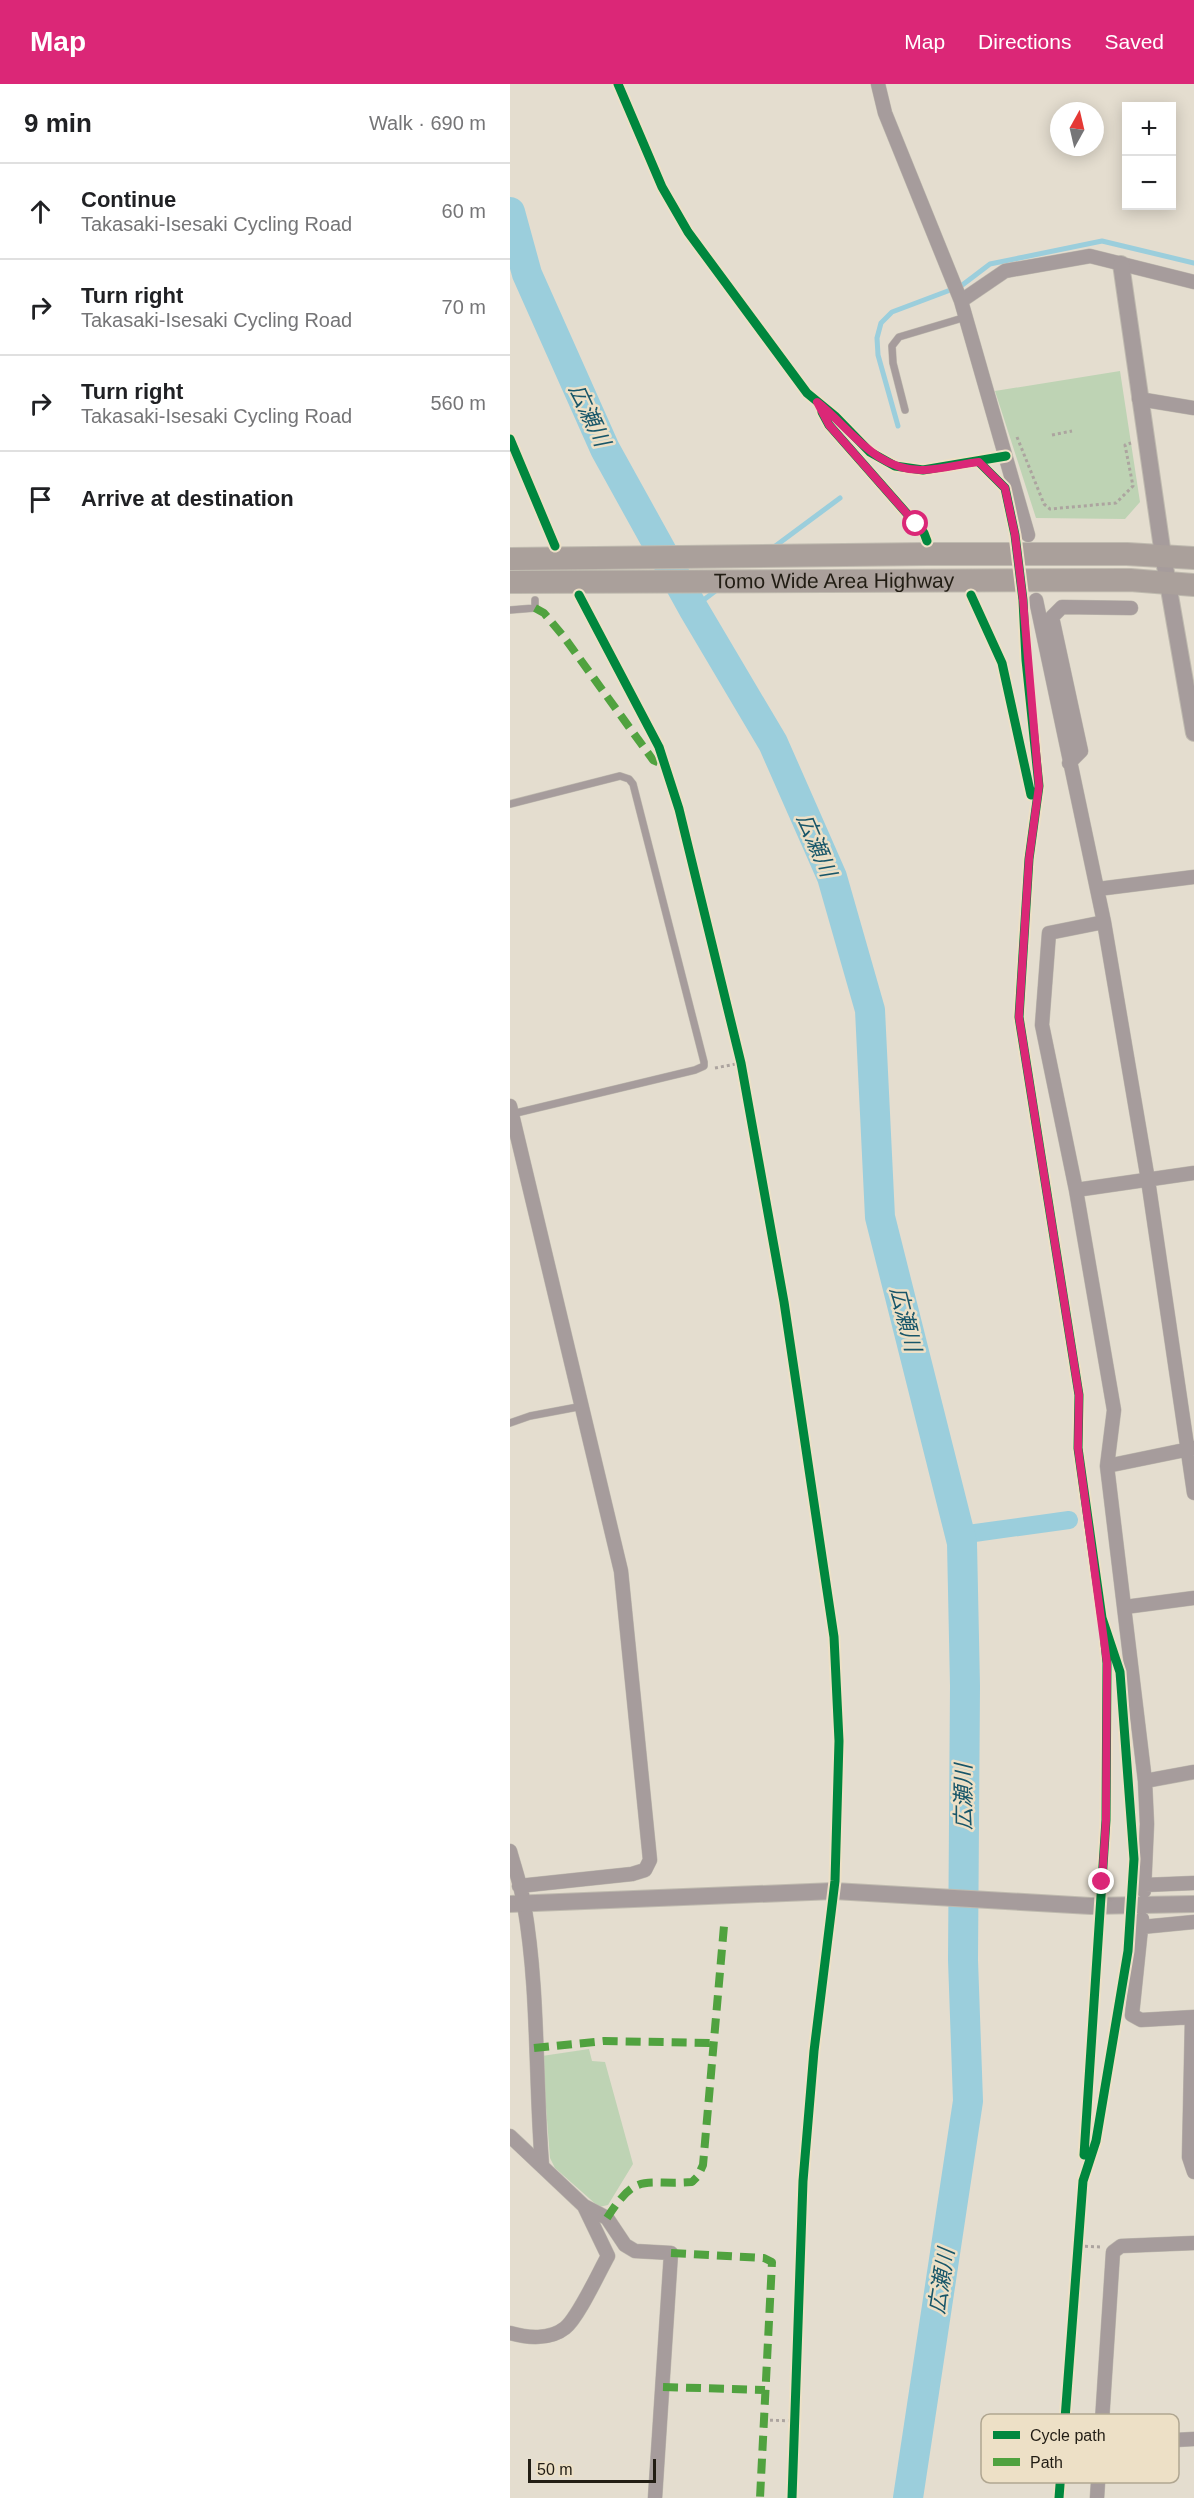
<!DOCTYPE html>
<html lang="en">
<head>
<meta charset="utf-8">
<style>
	:root { --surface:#fff; --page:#f6f6f6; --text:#202124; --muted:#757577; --line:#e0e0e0; --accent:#db2777 }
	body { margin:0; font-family:Arial,"Noto Sans JP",sans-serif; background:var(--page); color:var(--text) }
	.controls { position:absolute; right:18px; top:18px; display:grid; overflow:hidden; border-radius:0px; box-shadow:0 3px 15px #0003 }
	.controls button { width:54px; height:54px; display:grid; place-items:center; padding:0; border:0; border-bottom:2px solid var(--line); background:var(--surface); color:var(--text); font:30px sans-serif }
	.compass { position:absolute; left:540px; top:18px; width:54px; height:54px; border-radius:50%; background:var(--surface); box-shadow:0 3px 15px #0003; rotate:8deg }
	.scale { position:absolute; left:18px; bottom:15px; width:128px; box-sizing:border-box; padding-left:6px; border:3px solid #221d14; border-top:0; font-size:16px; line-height:21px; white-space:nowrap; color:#221d14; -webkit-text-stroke:4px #ede0c6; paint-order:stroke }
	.stop { position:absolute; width:18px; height:18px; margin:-14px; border:4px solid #db2777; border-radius:50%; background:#fff }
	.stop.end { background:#db2777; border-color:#fff; box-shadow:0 2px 6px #0008 }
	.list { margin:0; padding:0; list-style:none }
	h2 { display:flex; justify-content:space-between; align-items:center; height:78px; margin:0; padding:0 24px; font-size:26px }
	h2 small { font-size:20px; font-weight:400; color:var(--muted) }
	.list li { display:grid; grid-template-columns:39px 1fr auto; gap:18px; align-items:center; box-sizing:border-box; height:96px; padding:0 24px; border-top:2px solid var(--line) }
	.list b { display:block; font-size:22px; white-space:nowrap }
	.list p { margin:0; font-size:20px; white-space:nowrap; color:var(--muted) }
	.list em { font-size:20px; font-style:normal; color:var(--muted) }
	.icon { flex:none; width:33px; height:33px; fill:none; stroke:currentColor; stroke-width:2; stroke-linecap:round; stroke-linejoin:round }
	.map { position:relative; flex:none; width:684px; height:2414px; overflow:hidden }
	header { display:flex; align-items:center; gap:36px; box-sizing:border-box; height:84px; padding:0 30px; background:var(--accent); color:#fff }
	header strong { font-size:28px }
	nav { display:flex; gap:33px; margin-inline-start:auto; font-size:21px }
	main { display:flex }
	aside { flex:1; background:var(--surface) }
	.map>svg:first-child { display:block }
	.green { fill:#bed3b4 }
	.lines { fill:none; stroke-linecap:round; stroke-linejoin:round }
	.stream { stroke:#9bcedc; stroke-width:5 }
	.canal { stroke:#9bcedc; stroke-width:18 }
	.river { stroke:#9bcedc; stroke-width:30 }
	.service-casing { stroke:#bfbaaf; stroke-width:8 }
	.minor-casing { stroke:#bfbaaf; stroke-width:15 }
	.tertiary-casing { stroke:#bfbaaf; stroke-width:18 }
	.trunk-casing { stroke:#bfbaaf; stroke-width:24 }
	.path { stroke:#aca49f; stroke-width:3; stroke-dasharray:3 3; stroke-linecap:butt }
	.service { stroke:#a69c9c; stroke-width:7 }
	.minor { stroke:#a69c9c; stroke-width:14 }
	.tertiary { stroke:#a69c9c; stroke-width:16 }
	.trunk { stroke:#aaa09b; stroke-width:22 }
	.quiet { stroke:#50a23f; stroke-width:8; stroke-dasharray:15 8; stroke-linecap:butt }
	.cycleway-casing { stroke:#ede0c6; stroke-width:13 }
	.cycleway { stroke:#00873e; stroke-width:9 }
	.route { stroke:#db2777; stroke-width:8 }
	.labels { text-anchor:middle; stroke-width:5; stroke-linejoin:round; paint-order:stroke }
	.street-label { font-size:21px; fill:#221d14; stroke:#ede0c6 }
	.water-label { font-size:22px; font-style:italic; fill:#185669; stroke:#ede0c6 }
	.key { fill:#ede0c6; stroke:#b0a691; stroke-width:1.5 }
	.key-label { font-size:16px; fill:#221d14 }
</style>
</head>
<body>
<header>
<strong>Map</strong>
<nav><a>Map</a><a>Directions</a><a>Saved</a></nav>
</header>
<main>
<aside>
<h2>9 min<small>Walk · 690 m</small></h2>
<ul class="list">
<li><svg class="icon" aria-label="ahead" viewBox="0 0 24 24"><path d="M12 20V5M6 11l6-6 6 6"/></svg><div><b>Continue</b><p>Takasaki-Isesaki Cycling Road</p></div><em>60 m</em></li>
<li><svg class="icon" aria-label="right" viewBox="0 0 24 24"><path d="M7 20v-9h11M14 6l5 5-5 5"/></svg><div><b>Turn right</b><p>Takasaki-Isesaki Cycling Road</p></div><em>70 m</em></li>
<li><svg class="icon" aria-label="right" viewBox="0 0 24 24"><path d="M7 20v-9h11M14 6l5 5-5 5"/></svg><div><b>Turn right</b><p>Takasaki-Isesaki Cycling Road</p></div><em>560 m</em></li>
<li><svg class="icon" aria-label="arrive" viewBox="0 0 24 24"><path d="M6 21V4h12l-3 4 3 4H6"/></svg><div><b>Arrive at destination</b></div></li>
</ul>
</aside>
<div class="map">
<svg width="684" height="2414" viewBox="0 0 684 2414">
	<rect width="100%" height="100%" fill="#e4ddcf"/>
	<!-- green -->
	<path class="green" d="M 610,287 L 630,418 L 615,435 L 526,434 L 485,307 Z
		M 79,1965 L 82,1977 L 95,1978 L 123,2080 L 98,2121 L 89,2123 L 45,2084 L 40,2074 L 32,1972 Z"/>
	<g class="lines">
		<!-- stream -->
		<path class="stream" d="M 388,342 L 368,271 L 367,254 L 371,239 L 382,228 L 451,202 L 480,180 L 592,157 L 684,179
			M 264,463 L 330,414
			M 183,524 L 208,505"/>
		<!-- canal -->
		<path class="canal" d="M 450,1451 L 559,1436"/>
		<!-- river -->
		<path class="river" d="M 0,128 L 17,190 L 95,365 L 183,524 L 263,659 L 322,793 L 360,926 L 370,1133 L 452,1459 L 455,1602 L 453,1876 L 458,2017 L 398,2414"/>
		<defs>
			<path id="service" d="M 395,326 L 383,279 L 382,262 L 389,253 L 456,233
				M 0,526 L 25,524 L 25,516
				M 0,720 L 110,692 L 119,695 L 123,700 L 194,978 L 194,982 L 185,986 L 2,1030
				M 0,1339 L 20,1332 L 73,1322"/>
			<path id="minor" d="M 368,0 L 375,29 L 451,217 L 518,451
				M 451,217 L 495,187 L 580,172 L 684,198
				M 629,315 L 684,324
				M 526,516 L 594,838 L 638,1096 L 684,1409
				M 559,679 L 571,667 L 542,533 L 552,523 L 621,524
				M 588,805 L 684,793
				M 594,838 L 539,849 L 532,941 L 566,1106 L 604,1326 L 597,1382 L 635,1697 L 637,1740 L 634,1807
				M 0,1022 L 111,1487 L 140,1776 L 135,1786 L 122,1790 L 9,1802
				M 566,1106 L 684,1089
				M 597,1382 L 684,1364
				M 615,1523 L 684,1514
				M 635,1697 L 684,1688
				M 0,1767 C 5,1785 11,1802 14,1820 C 29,1906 25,1994 32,2081
				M 635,1801 L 684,1799
				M 632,1835 L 622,1931 L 631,1936 L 684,1933
				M 632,1843 L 684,1838
				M 682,1934 L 679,2073 L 684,2088
				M 0,2052 L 74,2122 L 97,2134 L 115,2161 L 125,2167 L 161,2169 L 145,2414
				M 0,2249 C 17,2254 40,2256 55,2244 C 68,2234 89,2188 98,2172 L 74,2122
				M 591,2360 L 684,2355
				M 587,2414 L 603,2168 L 611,2162 L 684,2159"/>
			<path id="tertiary" d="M 611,180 L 653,471 L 684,649
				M 0,1820 L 324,1807 L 581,1822 L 684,1820"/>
			<g id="trunk">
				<path d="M 0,475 L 416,470 L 617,470 L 684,474"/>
				<path id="s1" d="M 0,498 L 620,496 L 684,501"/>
			</g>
		</defs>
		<!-- service casing -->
		<use href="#service" class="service-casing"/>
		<!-- minor casing -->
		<use href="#minor" class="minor-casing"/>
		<!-- tertiary casing -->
		<use href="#tertiary" class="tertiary-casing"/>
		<!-- trunk casing -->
		<use href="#trunk" class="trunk-casing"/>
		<!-- path -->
		<path class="path" d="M 542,351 L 562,347
			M 507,353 L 534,420 L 540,425 L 606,419 L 623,402 L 615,361 L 621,359
			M 205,984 L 231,979
			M 569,2162 L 590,2163
			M 254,2336 L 286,2337"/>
		<!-- service -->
		<use href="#service" class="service"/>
		<!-- minor -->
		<use href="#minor" class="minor"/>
		<!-- tertiary -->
		<use href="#tertiary" class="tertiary"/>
		<!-- trunk -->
		<use href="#trunk" class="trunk"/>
		<!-- quiet -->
		<path class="quiet" d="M 25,524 L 34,529 L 54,553 L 143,676 L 154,681
			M 24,1964 L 94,1957 L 202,1959
			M 97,2134 C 128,2086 133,2102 182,2098 L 188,2092 L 193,2081 L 214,1842
			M 161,2169 L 254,2174 L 262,2178 L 250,2414
			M 153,2303 L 255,2306"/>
		<defs>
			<path id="cycleway" d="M 108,0 L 152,103 L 178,148 L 297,309 L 325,332 L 360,368 L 385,382 L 413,386 L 496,372
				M 312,328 L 319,341 L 414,449 L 417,457
				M 0,355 L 45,462
				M 469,378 L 495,404 L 505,451 L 513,516 L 516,576 L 529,702 L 519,775 L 509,933 L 569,1311 L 568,1364 L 592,1534 L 610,1588 L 624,1775 L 618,1867 L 586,2057 L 573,2097 L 549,2414
				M 69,511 L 149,663 L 169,725 L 231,979 L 274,1218 L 324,1553 L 329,1657 L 325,1797 L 304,1967 L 293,2097 L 282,2414
				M 461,511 L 492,579 L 521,711
				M 574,2071 L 596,1736 L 597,1579 L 595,1559"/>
		</defs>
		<!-- cycleway casing -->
		<use href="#cycleway" class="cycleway-casing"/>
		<!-- cycleway -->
		<use href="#cycleway" class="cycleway"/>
	</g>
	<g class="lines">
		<!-- route -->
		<path class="route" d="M 406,440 L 319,341 L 307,318 C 340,344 366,388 414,386 C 432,385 451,380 469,378 L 495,404 L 505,451 L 513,516 L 529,702 L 519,775 L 509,933 L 569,1311 L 568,1364 L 597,1579 L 596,1736 L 592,1798"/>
	</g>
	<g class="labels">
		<!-- street labels -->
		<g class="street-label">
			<text dy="7" stroke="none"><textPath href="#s1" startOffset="324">Tomo Wide Area Highway</textPath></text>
		</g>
		<!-- water labels -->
		<g class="water-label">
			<text transform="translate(80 331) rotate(65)" y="8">広瀬川</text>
			<text transform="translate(307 761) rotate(67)" y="8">広瀬川</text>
			<text transform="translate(396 1235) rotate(76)" y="8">広瀬川</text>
			<text transform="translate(453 1713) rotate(-90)" y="8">広瀬川</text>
			<text transform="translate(431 2197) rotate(-81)" y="8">広瀬川</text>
		</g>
	</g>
	<!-- legend -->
	<rect x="471" y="2330" width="198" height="69" rx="9" class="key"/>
	<rect x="483" y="2347" width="27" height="8" fill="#00873e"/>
	<rect x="483" y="2374" width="27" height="8" fill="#50a23f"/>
	<g class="key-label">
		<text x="520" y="2357">Cycle path</text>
		<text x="520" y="2384">Path</text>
	</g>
</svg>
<div class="controls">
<button>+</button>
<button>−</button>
</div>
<svg class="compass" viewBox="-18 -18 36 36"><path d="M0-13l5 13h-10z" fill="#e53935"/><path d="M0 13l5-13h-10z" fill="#757577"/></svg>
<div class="scale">50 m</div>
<div class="stop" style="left:406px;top:440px"></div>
<div class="stop end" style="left:592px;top:1798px"></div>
</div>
</main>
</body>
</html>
